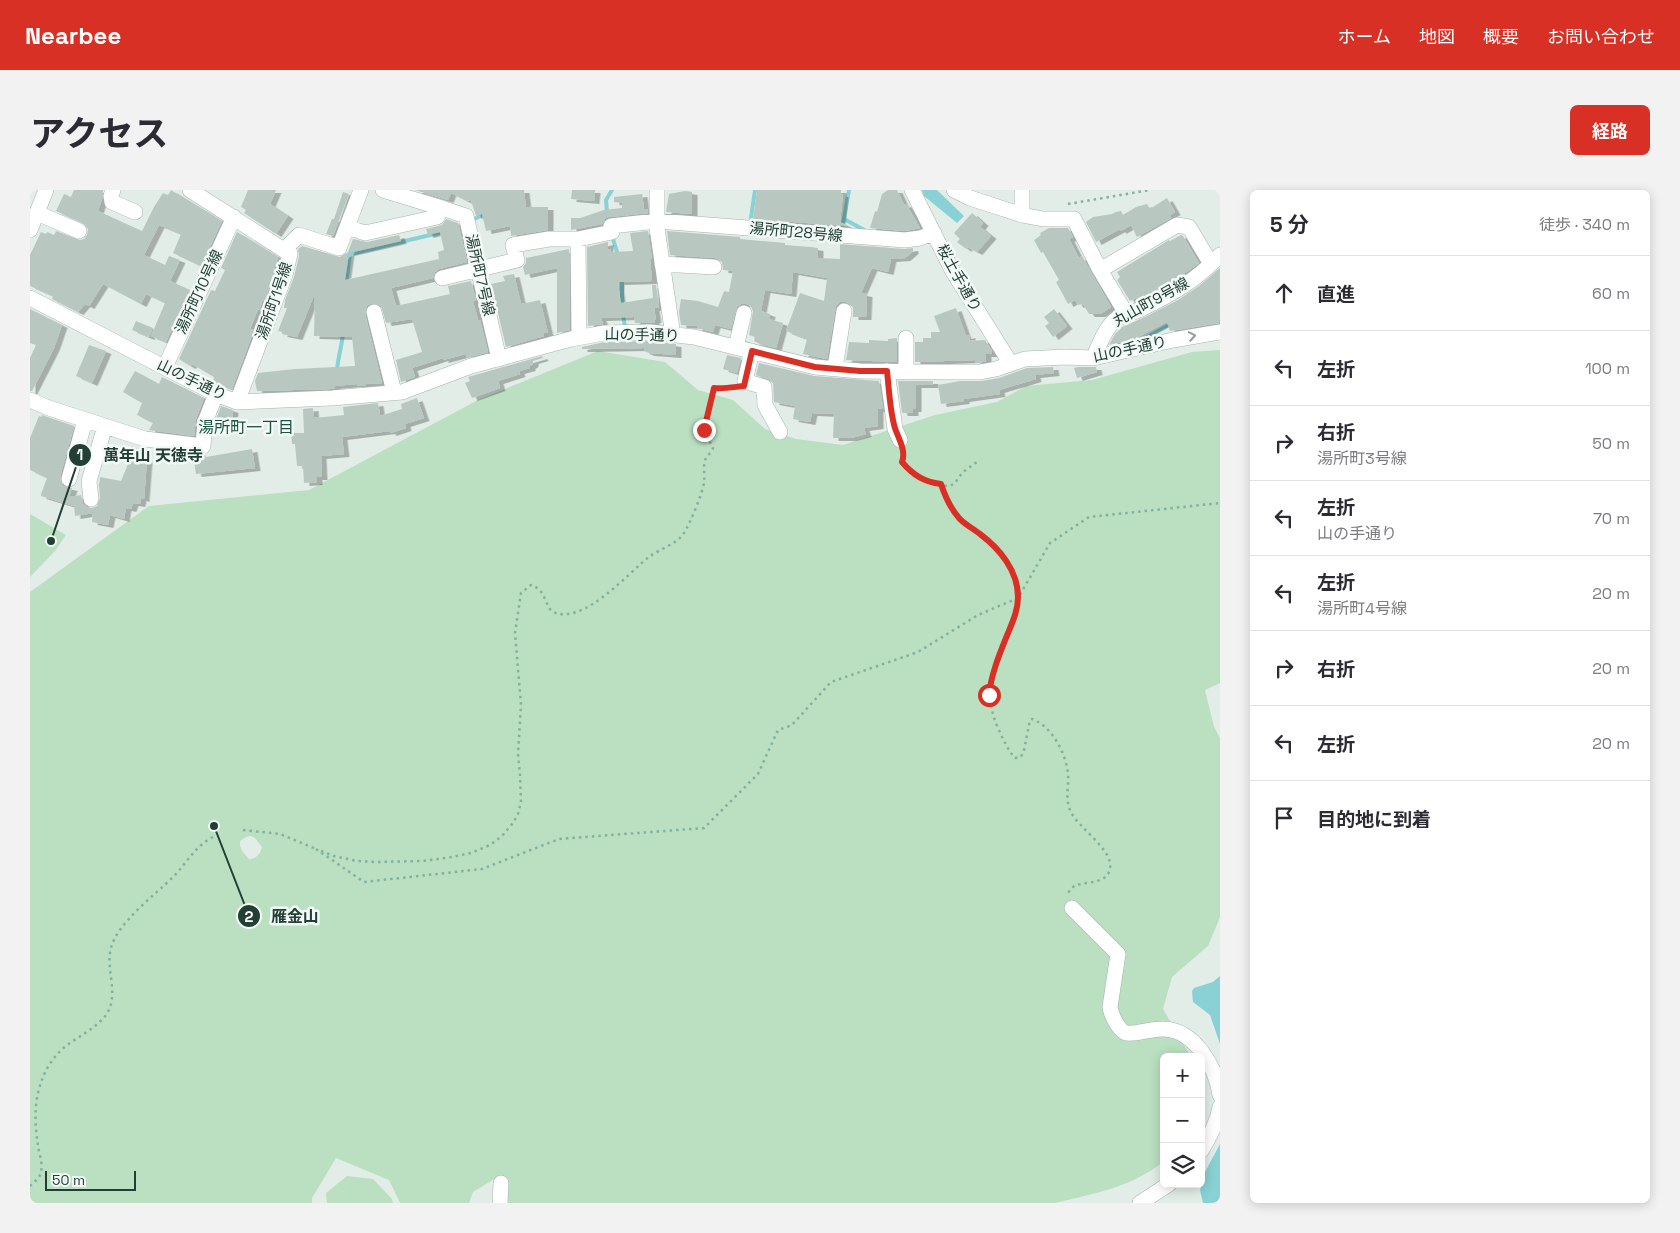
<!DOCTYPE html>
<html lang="ja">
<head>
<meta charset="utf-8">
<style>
	:root { --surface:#fff; --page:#f2f2f3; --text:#2b2b33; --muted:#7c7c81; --line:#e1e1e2; --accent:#d93025 }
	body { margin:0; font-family:"Space Grotesk","Noto Sans JP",sans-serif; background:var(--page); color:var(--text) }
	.controls { position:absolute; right:15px; bottom:15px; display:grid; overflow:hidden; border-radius:8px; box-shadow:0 2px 12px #0003 }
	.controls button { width:45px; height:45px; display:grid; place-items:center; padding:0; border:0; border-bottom:1px solid var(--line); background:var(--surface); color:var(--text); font:25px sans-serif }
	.scale { position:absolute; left:15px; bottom:12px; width:91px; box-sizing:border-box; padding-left:5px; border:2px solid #213f34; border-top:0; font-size:14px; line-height:18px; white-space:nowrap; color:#213f34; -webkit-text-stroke:4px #f3f9f6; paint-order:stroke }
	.stop { position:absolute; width:15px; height:15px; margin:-11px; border:4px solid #d93025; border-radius:50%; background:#fff }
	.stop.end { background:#d93025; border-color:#fff; box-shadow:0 1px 5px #0008 }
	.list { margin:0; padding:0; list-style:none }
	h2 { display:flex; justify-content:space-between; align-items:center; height:65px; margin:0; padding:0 20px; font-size:21px }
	h2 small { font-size:16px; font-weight:400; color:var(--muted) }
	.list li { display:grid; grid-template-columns:32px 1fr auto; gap:15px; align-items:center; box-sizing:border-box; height:75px; padding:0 20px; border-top:1px solid var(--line) }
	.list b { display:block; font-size:19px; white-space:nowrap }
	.list p { margin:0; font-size:16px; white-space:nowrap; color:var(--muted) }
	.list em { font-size:16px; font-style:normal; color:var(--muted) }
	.icon { flex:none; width:28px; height:28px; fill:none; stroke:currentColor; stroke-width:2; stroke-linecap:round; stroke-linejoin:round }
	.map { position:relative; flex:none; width:1190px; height:1013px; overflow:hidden; border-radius:8px }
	header { display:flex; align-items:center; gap:30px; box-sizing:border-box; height:70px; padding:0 25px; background:var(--accent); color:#fff }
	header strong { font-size:24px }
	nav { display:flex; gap:28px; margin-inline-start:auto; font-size:18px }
	.intro { display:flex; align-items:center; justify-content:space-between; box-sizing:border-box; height:120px; padding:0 30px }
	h1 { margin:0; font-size:35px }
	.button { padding:12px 22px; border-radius:8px; background:var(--accent); color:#fff; font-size:18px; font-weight:700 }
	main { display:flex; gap:30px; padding:0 30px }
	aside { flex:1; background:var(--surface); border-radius:8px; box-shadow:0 2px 12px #0003 }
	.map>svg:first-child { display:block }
	.green { fill:#bbdfc1; fill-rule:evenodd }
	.water { fill:#89d1d4 }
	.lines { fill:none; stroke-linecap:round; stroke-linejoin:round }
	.stream { stroke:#89d1d4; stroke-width:4 }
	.building { fill:#b8c8c0; filter:url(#shadow) }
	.minor-casing { stroke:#a4b5ae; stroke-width:16 }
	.path { stroke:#82b29e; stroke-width:2.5; stroke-dasharray:2.5 4; stroke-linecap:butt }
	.minor { stroke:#fff; stroke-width:15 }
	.oneway { stroke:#909f9a }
	.route { stroke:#d93025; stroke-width:6 }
	.labels { text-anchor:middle; stroke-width:5; stroke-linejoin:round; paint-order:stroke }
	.street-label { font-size:15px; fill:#213f34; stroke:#f3f9f6 }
	.neighbourhood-label { font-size:16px; fill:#1c523f; stroke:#f3f9f6 }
	.leader { fill:none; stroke:#213f34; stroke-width:2 }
	.callout-dot { fill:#213f34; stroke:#f3f9f6; stroke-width:2 }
	.mark-label { font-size:15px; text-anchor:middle; font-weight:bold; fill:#fff }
	.callout-label { font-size:16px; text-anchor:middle; font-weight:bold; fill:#213f34; stroke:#f3f9f6; stroke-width:5; stroke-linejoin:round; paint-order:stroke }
</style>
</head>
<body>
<header>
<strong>Nearbee</strong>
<nav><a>ホーム</a><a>地図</a><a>概要</a><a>お問い合わせ</a></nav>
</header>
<div class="intro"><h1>アクセス</h1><a class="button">経路</a></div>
<main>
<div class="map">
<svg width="1190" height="1013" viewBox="0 0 1190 1013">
	<defs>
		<filter id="shadow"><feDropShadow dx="5.5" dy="3" stdDeviation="0" flood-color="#0004"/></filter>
	</defs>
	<rect width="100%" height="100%" fill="#e2ede7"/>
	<!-- green -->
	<path class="green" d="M 1190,160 L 1190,493 L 1175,500 L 1184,537 L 1190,548 L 1190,727 L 1178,756 L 1142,787 L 1133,819 L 1161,867 L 1134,867 L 1134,971 C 1101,998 1065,1003 1025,1013 L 476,1013 L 471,985 L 443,1002 L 439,1013 L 370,1013 L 359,990 L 306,968 L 282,1008 L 282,1013 L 0,1013 L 0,402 L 119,316 L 279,300 L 448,210 L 568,161 L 635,172 L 668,200 L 703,210 L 735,239 L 766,249 L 813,255 L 905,225 L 967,212 L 996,196 L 1062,190 L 1162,162 ZM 221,646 L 225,648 L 232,657 C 230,665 227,668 219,669 C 214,663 209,659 210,651 L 216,647 Z
		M 0,324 L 36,345 L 25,361 L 0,387 Z
		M 317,986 L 343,989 L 362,1009 L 363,1013 L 297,1013 L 296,1003 Z"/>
	<!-- water -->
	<path class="water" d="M 892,0 L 907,0 L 934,26 L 927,33 L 894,6 Z
		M 1190,786 L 1190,854 L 1180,825 L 1163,812 L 1162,801 L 1164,798 L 1183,792 Z
		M 1190,954 L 1190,1013 L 1173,1013 L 1170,1000 L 1175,982 Z"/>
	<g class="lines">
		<!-- stream -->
		<path class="stream" d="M 814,29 L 836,41
			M 440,31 L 457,23
			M 578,35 L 576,10 L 582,0
			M 720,35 L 725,0
			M 810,41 L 814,29 L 819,0
			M 582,46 L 588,65
			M 592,87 L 592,117
			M 316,94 L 320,64 L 413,42
			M 593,124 L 595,137
			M 1112,150 L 1141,134
			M 307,180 C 308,167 312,156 313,143"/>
	</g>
	<!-- building -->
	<path class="building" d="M 44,0 L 73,0 L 72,9 L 68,21 L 112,41 L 124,17 L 133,3 L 138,5 L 141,0 L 192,31 L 171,76 L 143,63 L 151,44 L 129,35 L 114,65 L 135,75 L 139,66 L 150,70 L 140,91 L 160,100 L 136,152 L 121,146 L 135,113 L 116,104 L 111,114 L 73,94 L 59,116 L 55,114 L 48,122 L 22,109 L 23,106 L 0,96 L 0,65 L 11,42 L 16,44 L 17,42 L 24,45 L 26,41 L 50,50 L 54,49 L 57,45 L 58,39 L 53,33 L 26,21 L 34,4 L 41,7 Z
		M 218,0 L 246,0 L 240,14 L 258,26 L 246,44 L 214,23 L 216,20 L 211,17 Z
		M 385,0 L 494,0 L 496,17 L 518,17 L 518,40 L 481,46 L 480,36 L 456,41 L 452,24 L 446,26 L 441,10 L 437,11 L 421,3 L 418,10 Z
		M 542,0 L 565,0 L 564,11 L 541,9 Z
		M 727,0 L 811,0 L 811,4 L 813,4 L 810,32 L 819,36 L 723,29 Z
		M 858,0 L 867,0 L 874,15 L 876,14 L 890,38 L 875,41 L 840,38 L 845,21 L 847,22 L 852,4 Z
		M 655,1 L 662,2 L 662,24 L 636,22 L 639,4 Z
		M 313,2 L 319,4 L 303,46 L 296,44 L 302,29 L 304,29 Z
		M 612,4 L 614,19 L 618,19 L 618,23 L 580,27 L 575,29 L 572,34 L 541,40 L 541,28 L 550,28 L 574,20 L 592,18 L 592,13 L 584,12 L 584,7 Z
		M 1137,8 L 1145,22 L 1140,25 L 1141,28 L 1107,47 L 1101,35 L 1091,41 L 1090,39 L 1066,52 L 1056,32 L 1063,27 L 1082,24 L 1086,22 L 1091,21 L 1093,25 L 1106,17 L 1117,14 L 1120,19 Z
		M 942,23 L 953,33 L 950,37 L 961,46 L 947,62 L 937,57 L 936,59 L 927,52 L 930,49 L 924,43 Z
		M 416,29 L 428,33 L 437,72 L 409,79 L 405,82 L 403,88 L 361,98 L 366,116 L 420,104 L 418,96 L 441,91 L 446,110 L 443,111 L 448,130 L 450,130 L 458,162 L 437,168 L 436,164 L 413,170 L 413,168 L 382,178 L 385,187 L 371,192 L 366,170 L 392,162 L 382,129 L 356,133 L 351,116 L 342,113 L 337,116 L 335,124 L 352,193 L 335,194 L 336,196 L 327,196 L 327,194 L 304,196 L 305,198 L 301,199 L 227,201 L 225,191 L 228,183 L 265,179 L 325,176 L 322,147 L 284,146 L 285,103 L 267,147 L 252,144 L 252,142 L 248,141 L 257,118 L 254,118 L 255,110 L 264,87 L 269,66 L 268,59 L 272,56 L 310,67 L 318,62 L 323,49 L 337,52 L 369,45 L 371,51 L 319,63 L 315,90 L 409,69 L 408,62 L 414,60 L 410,42 L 398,45 L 396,39 L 412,35 Z
		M 1019,38 L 1038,38 L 1043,47 L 1039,49 L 1049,68 L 1052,66 L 1081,117 L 1070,124 L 1059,124 L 1053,114 L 1048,115 L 1045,110 L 1038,114 L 1026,92 L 1029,90 L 1013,62 L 1011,63 L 1004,50 L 1011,45 L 1010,43 Z
		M 618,41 L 622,69 L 620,69 L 622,91 L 589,92 L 589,101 L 591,113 L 623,108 L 622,95 L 626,95 L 629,117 L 624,118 L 626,130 L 624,130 L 625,133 L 605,133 L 604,127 L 571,128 L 573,134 L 558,136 L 557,57 L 578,52 L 578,59 L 581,59 L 581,62 L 603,61 L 600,43 Z
		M 637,41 L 710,47 L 710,49 L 755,53 L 755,55 L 781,57 L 788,58 L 788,68 L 810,69 L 810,54 L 874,59 L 883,58 L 883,61 L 875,68 L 861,69 L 858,82 L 842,78 L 831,103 L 837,104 L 836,127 L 823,127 L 823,117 L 816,112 L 810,112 L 806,116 L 797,169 L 773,164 L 777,149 L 756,141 L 770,103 L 794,111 L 797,88 L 763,82 L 761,104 L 735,100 L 731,121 L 740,124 L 739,129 L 753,133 L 746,158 L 730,154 L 724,151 L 725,147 L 719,145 L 723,121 L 721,117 L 717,114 L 711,114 L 707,117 L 701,139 L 685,135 L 683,142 L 667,138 L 667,136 L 651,135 L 649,122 L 651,109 L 668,111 L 688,117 L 694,101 L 699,102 L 703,81 L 693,80 L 692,72 L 685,68 L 640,65 Z
		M 207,42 L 248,67 L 235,111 L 233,110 L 229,120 L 228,119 L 220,139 L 224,140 L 202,199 L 183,192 L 184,187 L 162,174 L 160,176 L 149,169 L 181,100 L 185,101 L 195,80 L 191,78 Z
		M 1151,45 L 1153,46 L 1169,73 L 1148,88 L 1129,100 L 1106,111 L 1106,108 L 1100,111 L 1087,90 L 1090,87 L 1087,82 L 1139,50 L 1140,51 Z
		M 539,59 L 540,140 L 527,143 L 527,78 L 495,85 L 493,77 L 496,73 L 496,68 Z
		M 1190,78 L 1189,133 L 1140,141 L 1137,132 L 1104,149 L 1079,155 L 1085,144 L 1092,137 L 1115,127 L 1148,110 L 1169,96 Z
		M 484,84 L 491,114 L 510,110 L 518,143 L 514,143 L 514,146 L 476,157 L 461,94 L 475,91 L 473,86 Z
		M 926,118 L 936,146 L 940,145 L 940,151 L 955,150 L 962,161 L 962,164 L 956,164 L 956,171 L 949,173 L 946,173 L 945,170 L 885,172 L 885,152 L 893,152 L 893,148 L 901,148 L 901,142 L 910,142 L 904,126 Z
		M 0,119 L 32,135 L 24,158 L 2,201 L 0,201 L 0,168 L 6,155 L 0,153 Z
		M 1024,119 L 1037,136 L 1023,147 L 1015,136 L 1019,133 L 1014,127 Z
		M 106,131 L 123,138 L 119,147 L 102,140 Z
		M 867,148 L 867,172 L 816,170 L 819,152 L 839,153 L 839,150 L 858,151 L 858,149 Z
		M 620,151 L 646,154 L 646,165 L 619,163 L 614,161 L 614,158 L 552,159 L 552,157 L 575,152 Z
		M 59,155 L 76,161 L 62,193 L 46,186 Z
		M 697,165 L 711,168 L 707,183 L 693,179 Z
		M 512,166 L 513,168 L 503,171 L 503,174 L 500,176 L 500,178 L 489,181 L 490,184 L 468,191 L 470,198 L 442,208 L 435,193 L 440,191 L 438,187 Z
		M 729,173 L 784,186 L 849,191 L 853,219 L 848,219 L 848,236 L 834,238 L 836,244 L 821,248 L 803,248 L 804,224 L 782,223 L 780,232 L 763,229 L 765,216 L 744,212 L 743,192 L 726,185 Z
		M 1023,177 L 1024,183 L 1005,185 L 1006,189 L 969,200 L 970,204 L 934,209 L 934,211 L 911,214 L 908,195 L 930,191 L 952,191 L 969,188 L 997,178 Z
		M 1048,177 L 1066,177 L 1067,182 L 1047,188 L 1044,178 Z
		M 105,181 L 129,194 L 132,187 L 174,208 L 166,229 L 164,246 L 119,240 L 123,233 L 107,225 L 112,213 L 93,202 Z
		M 868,191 L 903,191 L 903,195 L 886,195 L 886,219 L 883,219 L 883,223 L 872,223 Z
		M 387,208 L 394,228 L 375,234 L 376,238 L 361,243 L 360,241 L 312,247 L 314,264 L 291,266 L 292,287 L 287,287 L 287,292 L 274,293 L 273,276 L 267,276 L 265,254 L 262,254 L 261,243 L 274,243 L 273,219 L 283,218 L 284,228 L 314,225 L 313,217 L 348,213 L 350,226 L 372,219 L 371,214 Z
		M 191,216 L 203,220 L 202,230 L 185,232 Z
		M 12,225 L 44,236 L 30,287 L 33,296 L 42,298 L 39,307 L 51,305 L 53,314 L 57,317 L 62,318 L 67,316 L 70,308 L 69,295 L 70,287 L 91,291 L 98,274 L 95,273 L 102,256 L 114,262 L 112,267 L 117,270 L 114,309 L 111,308 L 110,314 L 103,313 L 101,319 L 96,318 L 94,329 L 80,325 L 78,335 L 62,332 L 63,323 L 45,326 L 44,316 L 11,306 L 11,304 L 17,288 L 0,280 L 0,248 L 9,226 L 12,227 Z
		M 222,259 L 225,278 L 166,284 L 163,264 L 175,265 L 176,267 Z"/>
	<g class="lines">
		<defs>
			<path id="minor" d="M 83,0 L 81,6 L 82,12 L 105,22
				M 160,0 L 260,64 L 255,85 L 207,212
				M 627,0 L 627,38 L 642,139 L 640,144
				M 882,0 L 922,80 L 981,174
				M 924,0 L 940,8 L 992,25 L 992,0
				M 412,18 L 436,26 L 469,169
				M 7,23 L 49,41
				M 992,25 L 1013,29 L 1044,29 L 1070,80
				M 317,37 L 335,43 L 407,27 L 412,18 L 353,0
				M 0,40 L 16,0
				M 548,49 L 549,147
				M 254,60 L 269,45 L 309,58 L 331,0
				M 632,74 L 684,77
				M 412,88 L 487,70 L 483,55 L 519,49 L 548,49 L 582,42 L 581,36 L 627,31 L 875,50 L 890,48 L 904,43
				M 0,108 L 186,204 L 207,212 L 302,208 L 372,202 L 441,176 L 541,149 L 574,143 L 620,142 L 664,147 L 785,177 L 830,181 L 921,182 L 950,182 L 966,179 L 995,169 L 1035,167 L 1063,168 L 1143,150 L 1190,142
				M 344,122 L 364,202
				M 1097,125 L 1070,80 L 1147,35 L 1159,37 L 1181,74
				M 876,148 L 876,182
				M 706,157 L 714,123
				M 722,161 L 715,191 L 734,197 L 735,215 L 750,242
				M 1063,168 C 1069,156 1074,140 1084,131 C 1091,125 1103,123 1111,119 C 1142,104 1167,90 1190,65
				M 135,177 L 204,27
				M 805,178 L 814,121
				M 857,181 L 865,239 L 870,250
				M 0,210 L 19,218 L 115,249 L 173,256 L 175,232 L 186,204
				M 39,289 L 55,230
				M 61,309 L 59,291 L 75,236
				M 1042,718 L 1088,764 L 1080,817 C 1081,824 1088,840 1096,843 C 1105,845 1123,838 1134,839 C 1165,840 1186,878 1190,905
				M 1171,961 C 1179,947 1187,934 1190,917
				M 470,1013 L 471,993
				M 1110,1013 L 1139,994"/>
		</defs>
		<!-- minor casing -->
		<use href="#minor" class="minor-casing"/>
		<!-- path -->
		<path class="path" d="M 1038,14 L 1120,0
			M 873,263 L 872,271 C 883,284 906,302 924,294 L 933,282 L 947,272
			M 911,295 C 915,306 921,319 929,328 C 935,335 944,338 951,344 C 967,357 986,377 988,400 C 989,416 984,429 978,444 C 964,478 952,502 968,538 C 973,549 977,559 985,568 L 991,567 L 994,560 L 1000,530 L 1002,529 C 1022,536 1037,565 1038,585 C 1039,597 1035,608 1040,620 C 1047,638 1084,659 1080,679 C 1075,700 1041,686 1038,705
			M 213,640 L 250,644 L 286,659
			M 286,659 L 334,692 L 452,679 L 529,649 L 674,638 L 728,584 L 748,540 L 762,535 L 801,492 L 888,462 L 948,425 L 988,408 L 1020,353 L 1059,327 L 1190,313
			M 291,661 L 304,666 L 327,671 L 345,672 L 393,671 L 422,667 L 441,663 L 460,655 L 472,646 L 483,633 L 488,624 L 491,612 L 490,585 L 488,564 L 491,515 L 485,443 L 491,403 L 501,395 C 514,399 514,410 521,421 C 552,438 598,383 620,366 C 630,359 647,354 654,343 C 660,334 672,304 674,293 C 675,286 673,277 675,270 C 677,266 681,263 683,258 L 674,240 L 684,198 L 691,199 L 705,197
			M 0,996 C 4,992 10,988 11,982 C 13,973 9,964 8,955 C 5,937 4,917 9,899 C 14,880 24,864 40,853 C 53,844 67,837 76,825 C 90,805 75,779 81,758 C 87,733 125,705 143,687 C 157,673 164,657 183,647"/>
		<!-- minor -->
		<use href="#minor" class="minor"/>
	</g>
	<!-- one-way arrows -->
	<defs><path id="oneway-chevron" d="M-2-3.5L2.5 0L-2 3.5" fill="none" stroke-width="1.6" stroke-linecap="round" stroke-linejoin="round" transform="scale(1.25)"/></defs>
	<use class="oneway" href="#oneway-chevron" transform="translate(1162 146) rotate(-10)"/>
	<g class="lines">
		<!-- route -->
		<path class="route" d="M 674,240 L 684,198 C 694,199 704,197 714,196 L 722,161 L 785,177 L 830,181 L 857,181 C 859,198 860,226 866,241 C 870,251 876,262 872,272 C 883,285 894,292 911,294 C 915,306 921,319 929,328 C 935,335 943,338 950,344 C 970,359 988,381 988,407 C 988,420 983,431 978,443 C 970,463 961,484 959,505"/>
	</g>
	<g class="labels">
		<!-- street labels -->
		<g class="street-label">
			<text transform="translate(766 42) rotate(5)" y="5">湯所町28号線</text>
			<text transform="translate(450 85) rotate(77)" y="5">湯所町7号線</text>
			<text transform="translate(929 88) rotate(61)" y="5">桜土手通り</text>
			<text transform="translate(169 102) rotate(-65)" y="5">湯所町10号線</text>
			<text transform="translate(244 111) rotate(-71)" y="5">湯所町1号線</text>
			<text transform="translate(1121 112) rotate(-29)" y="5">丸山町9号線</text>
			<text transform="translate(612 145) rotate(1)" y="5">山の手通り</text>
			<text transform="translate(1100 159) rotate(-12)" y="5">山の手通り</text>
			<text transform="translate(162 190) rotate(26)" y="5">山の手通り</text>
		</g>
		<!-- neighbourhood labels -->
		<g class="neighbourhood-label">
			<text x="216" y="243">湯所町一丁目</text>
		</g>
	</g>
	<!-- callouts -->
	<path class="leader" d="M21 351L50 265M184 636L219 726"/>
	<g class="callout-dot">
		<circle cx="21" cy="351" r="5"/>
		<circle cx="184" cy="636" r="5"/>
		<circle cx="50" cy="265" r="12"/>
		<circle cx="219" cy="726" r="12"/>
	</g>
	<g class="mark-label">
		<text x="50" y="270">1</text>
		<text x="219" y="732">2</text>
	</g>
	<g class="callout-label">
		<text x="123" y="271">萬年山 天徳寺</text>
		<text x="265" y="732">雁金山</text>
	</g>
</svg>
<div class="controls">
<button>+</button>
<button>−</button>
<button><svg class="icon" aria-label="layers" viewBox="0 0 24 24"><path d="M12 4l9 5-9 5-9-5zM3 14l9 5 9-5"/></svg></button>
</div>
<div class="scale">50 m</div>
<div class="stop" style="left:959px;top:505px"></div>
<div class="stop end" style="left:674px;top:240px"></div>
</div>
<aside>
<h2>5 分<small>徒歩 · 340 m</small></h2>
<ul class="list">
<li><svg class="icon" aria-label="ahead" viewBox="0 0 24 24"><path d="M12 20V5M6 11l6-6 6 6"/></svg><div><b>直進</b></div><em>60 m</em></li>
<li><svg class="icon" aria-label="left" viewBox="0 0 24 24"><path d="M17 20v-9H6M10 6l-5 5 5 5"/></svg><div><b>左折</b></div><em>100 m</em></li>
<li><svg class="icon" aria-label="right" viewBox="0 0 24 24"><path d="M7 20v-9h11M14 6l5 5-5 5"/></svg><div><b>右折</b><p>湯所町3号線</p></div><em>50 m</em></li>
<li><svg class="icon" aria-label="left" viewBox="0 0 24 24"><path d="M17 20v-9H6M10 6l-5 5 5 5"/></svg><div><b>左折</b><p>山の手通り</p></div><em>70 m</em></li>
<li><svg class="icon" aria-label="left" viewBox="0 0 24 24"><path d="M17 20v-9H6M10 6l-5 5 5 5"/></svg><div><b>左折</b><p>湯所町4号線</p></div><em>20 m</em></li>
<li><svg class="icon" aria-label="right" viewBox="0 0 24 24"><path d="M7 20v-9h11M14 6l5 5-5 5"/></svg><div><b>右折</b></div><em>20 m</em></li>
<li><svg class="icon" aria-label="left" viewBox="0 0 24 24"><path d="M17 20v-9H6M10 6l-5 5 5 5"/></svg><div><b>左折</b></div><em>20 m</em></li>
<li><svg class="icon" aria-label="arrive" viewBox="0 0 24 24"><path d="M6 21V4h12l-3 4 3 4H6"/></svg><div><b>目的地に到着</b></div></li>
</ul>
</aside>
</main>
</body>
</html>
